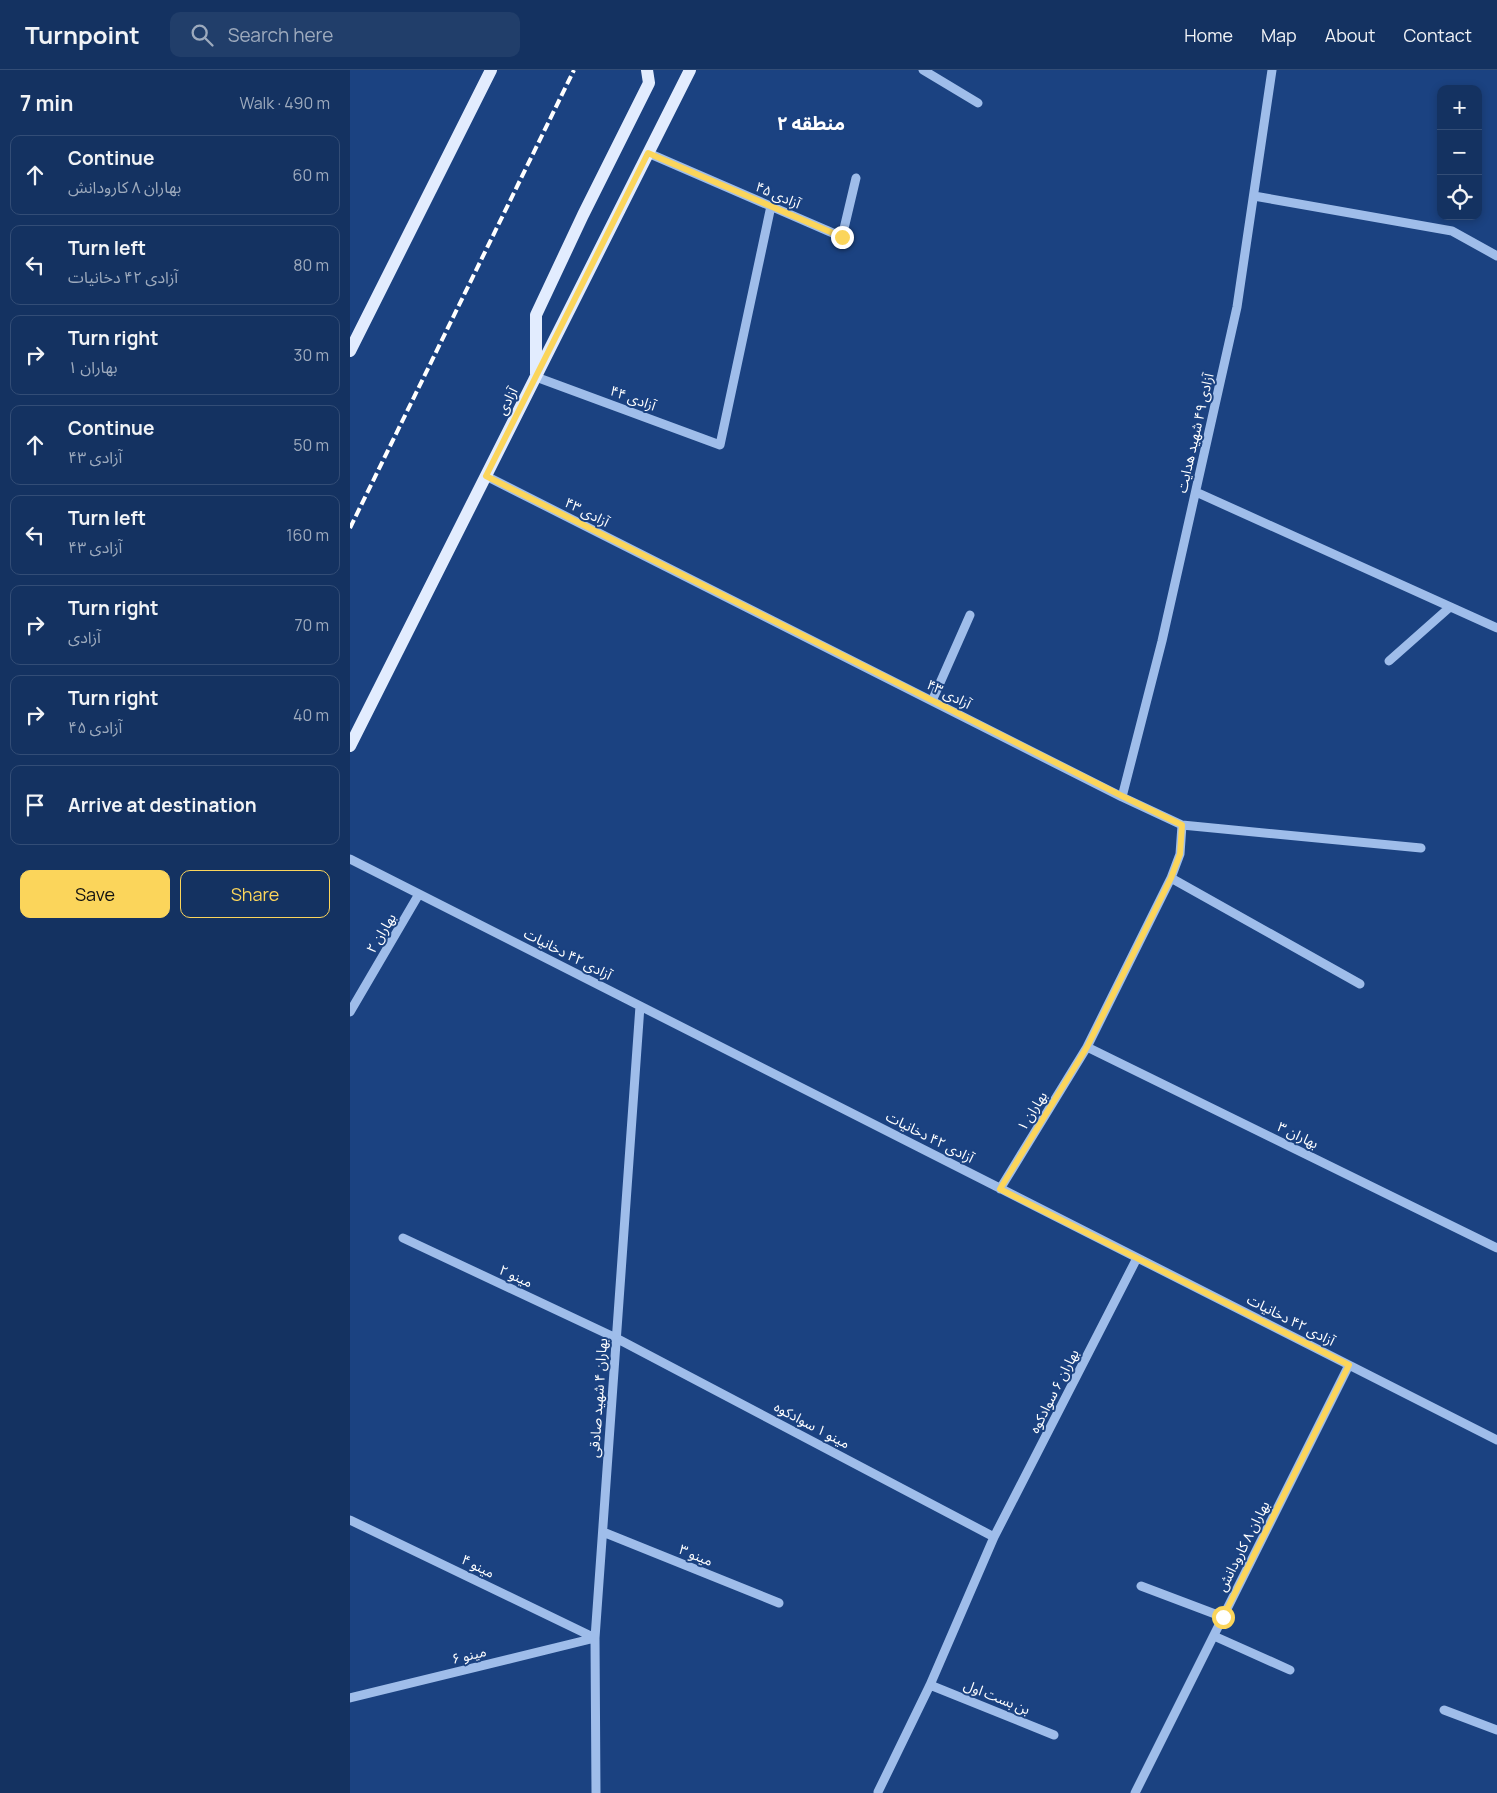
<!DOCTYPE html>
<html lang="en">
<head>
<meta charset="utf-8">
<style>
	:root { --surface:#143261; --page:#213e6a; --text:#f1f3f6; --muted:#9daabd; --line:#334d76; --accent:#fbd55b }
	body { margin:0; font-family:Manrope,"Noto Sans Arabic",sans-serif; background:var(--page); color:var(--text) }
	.controls { position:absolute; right:15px; top:15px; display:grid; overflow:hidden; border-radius:10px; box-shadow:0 2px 8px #0003 }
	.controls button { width:45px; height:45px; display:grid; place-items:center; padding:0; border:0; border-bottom:1px solid var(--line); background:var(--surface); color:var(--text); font:25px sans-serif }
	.stop { position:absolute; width:15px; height:15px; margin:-11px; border:4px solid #fbd55b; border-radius:50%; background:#fff }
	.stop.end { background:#fbd55b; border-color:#fff; box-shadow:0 1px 5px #0008 }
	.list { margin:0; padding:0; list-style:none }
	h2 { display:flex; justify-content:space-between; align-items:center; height:65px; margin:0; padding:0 20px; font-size:21px }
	h2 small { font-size:16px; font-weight:400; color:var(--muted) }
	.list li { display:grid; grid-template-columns:32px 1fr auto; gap:15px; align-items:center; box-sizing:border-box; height:80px; margin:0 10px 10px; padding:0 10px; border:1px solid var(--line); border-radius:10px }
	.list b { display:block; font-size:19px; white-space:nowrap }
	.list p { margin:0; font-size:16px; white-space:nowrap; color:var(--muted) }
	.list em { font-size:16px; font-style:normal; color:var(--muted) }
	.actions { display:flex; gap:10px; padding:15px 20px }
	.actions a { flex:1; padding:11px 0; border:1px solid var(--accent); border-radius:10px; text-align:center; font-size:18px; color:var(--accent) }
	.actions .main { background:var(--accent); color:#111 }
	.icon { flex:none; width:28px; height:28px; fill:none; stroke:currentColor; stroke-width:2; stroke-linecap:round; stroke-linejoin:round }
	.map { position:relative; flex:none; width:1147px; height:1723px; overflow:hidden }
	header { display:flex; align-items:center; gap:30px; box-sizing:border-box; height:70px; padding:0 25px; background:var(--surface); border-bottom:1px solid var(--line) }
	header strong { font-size:24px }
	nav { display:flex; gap:28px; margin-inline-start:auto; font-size:18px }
	.search { width:350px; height:45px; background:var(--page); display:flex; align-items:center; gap:12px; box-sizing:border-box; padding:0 18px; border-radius:10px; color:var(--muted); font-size:19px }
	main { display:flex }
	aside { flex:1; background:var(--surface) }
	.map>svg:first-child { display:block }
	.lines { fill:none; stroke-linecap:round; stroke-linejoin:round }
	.minor { stroke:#9fbdea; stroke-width:9 }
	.major { stroke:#e2ecfe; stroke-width:12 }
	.rail { stroke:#fff; stroke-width:4; stroke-dasharray:9 4; stroke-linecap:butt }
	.route { stroke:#fbd55b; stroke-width:6 }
	.labels { text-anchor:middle; stroke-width:4; stroke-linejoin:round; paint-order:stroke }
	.street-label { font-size:14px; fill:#fff; stroke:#1b4281 }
	.district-label { font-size:19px; font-weight:bold; fill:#fff; stroke:#1b4281 }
</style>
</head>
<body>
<header>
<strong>Turnpoint</strong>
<div class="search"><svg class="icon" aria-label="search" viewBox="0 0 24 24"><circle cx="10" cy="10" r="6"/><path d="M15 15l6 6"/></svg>Search here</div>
<nav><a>Home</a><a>Map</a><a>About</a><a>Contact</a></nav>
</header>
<main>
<aside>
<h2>7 min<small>Walk · 490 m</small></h2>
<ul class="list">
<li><svg class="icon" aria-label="ahead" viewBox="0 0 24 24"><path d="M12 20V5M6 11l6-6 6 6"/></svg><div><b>Continue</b><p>بهاران ۸ کارودانش</p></div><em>60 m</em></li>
<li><svg class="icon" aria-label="left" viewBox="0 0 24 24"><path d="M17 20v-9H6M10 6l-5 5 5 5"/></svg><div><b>Turn left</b><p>آزادی ۴۲ دخانیات</p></div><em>80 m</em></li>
<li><svg class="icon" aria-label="right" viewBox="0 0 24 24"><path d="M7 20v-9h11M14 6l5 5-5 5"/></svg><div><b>Turn right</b><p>بهاران ۱</p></div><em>30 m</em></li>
<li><svg class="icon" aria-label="ahead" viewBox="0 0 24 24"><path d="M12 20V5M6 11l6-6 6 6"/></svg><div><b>Continue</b><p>آزادی ۴۳</p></div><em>50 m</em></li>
<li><svg class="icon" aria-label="left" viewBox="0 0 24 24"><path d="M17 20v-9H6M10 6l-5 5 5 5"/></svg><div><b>Turn left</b><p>آزادی ۴۳</p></div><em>160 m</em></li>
<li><svg class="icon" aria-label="right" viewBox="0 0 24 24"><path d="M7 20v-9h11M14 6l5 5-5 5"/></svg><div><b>Turn right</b><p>آزادی</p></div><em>70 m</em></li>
<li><svg class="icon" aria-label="right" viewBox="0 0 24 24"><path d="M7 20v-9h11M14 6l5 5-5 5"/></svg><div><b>Turn right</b><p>آزادی ۴۵</p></div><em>40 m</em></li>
<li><svg class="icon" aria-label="arrive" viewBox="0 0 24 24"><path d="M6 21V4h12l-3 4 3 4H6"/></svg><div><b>Arrive at destination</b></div></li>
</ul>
<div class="actions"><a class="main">Save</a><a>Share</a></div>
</aside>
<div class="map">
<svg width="1147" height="1723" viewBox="0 0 1147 1723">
	<rect width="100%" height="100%" fill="#1b4281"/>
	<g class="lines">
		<!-- minor -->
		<path class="minor" d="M 573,0 L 628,33
			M 298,83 L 492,167 L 506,108
			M 904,126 L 1102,161 L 1147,186
			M 186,307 L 370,375 L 421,136
			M 136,406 L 772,727 L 832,755 L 830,784 L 821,808 L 737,977 L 650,1119
			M 846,422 L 1147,558
			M 1039,591 L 1100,537
			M 582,631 L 620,545
			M 772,727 L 812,571 L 887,237 L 922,0
			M 832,755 L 1071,778
			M 0,789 L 1147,1370
			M 821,808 L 1010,914
			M 0,942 L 69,824
			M 737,977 L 1147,1178
			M 53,1168 L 266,1268 L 644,1467
			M 0,1450 L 245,1568
			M 253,1462 L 429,1533
			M 791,1516 L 873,1547
			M 864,1566 L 940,1600
			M 580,1615 L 704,1665
			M 0,1628 L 245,1568
			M 1094,1640 L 1147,1660
			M 528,1722 L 580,1615 L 644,1467 L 787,1188
			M 246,1723 L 245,1568 L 290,936
			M 785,1723 L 999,1295"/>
		<!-- major -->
		<path class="major" d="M 0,281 L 141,0
			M 186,304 L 186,245 L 233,145 L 299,13 L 297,0
			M 0,676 L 340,0"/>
		<!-- rail -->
		<path class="rail" d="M 0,458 L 224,0"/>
	</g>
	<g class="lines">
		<!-- route -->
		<path class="route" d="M 492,167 L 298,83 L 136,406 L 772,726 L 832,755 L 830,784 L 821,808 L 737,977 L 650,1119 L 999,1295 L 873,1547"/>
	</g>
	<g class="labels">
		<!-- street labels -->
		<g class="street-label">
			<text transform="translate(428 125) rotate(23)" y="5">آزادی ۴۵</text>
			<text transform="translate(283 328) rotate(20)" y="5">آزادی ۴۴</text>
			<text transform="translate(157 331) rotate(-63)" y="5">آزادی</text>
			<text transform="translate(845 363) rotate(-77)" y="5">آزادی ۴۹ شهید هدایت</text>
			<text transform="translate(237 442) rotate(27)" y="5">آزادی ۴۳</text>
			<text transform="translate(599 624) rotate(27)" y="5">آزادی ۴۳</text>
			<text transform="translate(31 863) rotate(-59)" y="5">بهاران ۲</text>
			<text transform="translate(218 884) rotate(27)" y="5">آزادی ۴۲ دخانیات</text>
			<text transform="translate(682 1041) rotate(-58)" y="5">بهاران ۱</text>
			<text transform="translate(948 1065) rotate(26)" y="5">بهاران ۳</text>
			<text transform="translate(580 1067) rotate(27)" y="5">آزادی ۴۲ دخانیات</text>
			<text transform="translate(166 1206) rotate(25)" y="5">مینو ۲</text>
			<text transform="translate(941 1250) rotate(27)" y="5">آزادی ۴۲ دخانیات</text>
			<text transform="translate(704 1321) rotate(-63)" y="5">بهاران ۶ سوادکوه</text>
			<text transform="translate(248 1328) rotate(-86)" y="5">بهاران ۴ شهید صادقی</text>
			<text transform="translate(462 1355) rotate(28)" y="5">مینو ۱ سوادکوه</text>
			<text transform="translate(893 1476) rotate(-63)" y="5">بهاران ۸ کارودانش</text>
			<text transform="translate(346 1485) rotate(22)" y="5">مینو ۳</text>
			<text transform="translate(128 1496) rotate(26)" y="5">مینو ۴</text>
			<text transform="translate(119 1585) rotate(-14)" y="5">مینو ۶</text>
			<text transform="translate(647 1627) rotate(22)" y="5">بن بست اول</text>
		</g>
		<!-- district labels -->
		<g class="district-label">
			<text x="461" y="60">منطقه ۲</text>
		</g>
	</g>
</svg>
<div class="controls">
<button>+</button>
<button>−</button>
<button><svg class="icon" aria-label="locate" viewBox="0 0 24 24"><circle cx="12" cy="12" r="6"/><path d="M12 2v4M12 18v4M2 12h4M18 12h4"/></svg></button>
</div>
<div class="stop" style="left:873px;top:1547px"></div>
<div class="stop end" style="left:492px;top:167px"></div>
</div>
</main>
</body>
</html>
